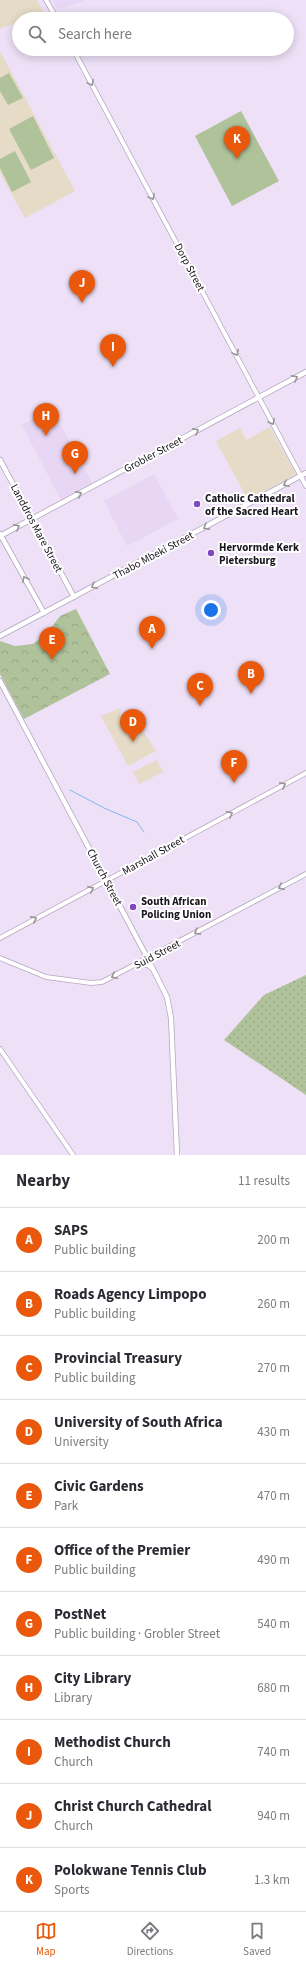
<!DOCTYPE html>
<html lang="en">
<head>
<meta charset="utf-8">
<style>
	:root { --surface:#fff; --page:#f7f7f7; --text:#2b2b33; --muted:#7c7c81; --line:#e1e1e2; --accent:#ea580c }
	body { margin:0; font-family:"Source Sans 3",sans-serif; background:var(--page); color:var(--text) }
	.you { position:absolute; left:211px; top:610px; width:14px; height:14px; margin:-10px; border:3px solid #fff; border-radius:50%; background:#1a73e8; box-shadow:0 0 0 6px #1a73e833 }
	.badge { display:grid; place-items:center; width:26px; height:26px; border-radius:50%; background:var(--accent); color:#fff; font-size:13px; font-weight:700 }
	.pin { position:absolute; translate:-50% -33px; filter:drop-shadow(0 1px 2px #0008) }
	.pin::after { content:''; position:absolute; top:21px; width:14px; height:12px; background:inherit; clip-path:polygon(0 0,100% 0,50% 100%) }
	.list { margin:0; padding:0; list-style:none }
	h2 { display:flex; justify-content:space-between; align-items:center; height:52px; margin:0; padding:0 16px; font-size:17px }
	h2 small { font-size:13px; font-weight:400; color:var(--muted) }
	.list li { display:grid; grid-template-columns:26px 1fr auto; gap:12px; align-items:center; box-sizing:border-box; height:64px; padding:0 16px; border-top:1px solid var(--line) }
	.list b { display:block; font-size:15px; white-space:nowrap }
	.list p { margin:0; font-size:13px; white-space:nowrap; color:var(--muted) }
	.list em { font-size:13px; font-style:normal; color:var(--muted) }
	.icon { flex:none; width:22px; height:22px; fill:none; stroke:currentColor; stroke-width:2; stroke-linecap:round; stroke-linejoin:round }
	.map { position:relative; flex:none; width:306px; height:1155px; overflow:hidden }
	.search { position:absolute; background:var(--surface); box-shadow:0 2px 10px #0003; left:12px; right:12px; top:12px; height:44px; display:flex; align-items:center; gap:10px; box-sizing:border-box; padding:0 14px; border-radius:22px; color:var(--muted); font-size:15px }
	.sheet { height:756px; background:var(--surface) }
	nav { display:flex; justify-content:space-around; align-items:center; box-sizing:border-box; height:56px; border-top:1px solid var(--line); background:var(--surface); font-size:11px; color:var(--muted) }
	nav a { display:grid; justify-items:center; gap:2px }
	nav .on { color:var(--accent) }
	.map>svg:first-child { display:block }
	.built { fill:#e7d6f4 }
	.education { fill:#e5dbc6 }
	.grass { fill:url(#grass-dots) }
	.park { fill:url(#park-crowns) }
	.garden { fill:#afc29a }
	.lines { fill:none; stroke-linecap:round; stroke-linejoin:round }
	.stream { stroke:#7abbe7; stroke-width:1 }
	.secondary-casing { stroke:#b4a7bd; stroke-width:5.5 }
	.primary-casing { stroke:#b4a7bd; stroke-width:6 }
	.secondary { stroke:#fff; stroke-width:4 }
	.primary { stroke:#fff; stroke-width:4.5 }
	.oneway { stroke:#989699 }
	.poi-dot { fill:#8149bf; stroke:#fff; stroke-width:1.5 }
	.labels { text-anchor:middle; stroke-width:4; stroke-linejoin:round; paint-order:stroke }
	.street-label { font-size:11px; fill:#19151c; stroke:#fff }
	.poi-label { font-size:11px; font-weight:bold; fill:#19151c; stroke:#fff; text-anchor:start }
</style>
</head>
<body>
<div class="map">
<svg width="306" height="1155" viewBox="0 0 306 1155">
	<defs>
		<pattern id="grass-dots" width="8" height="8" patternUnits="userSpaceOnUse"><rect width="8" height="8" fill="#afc29a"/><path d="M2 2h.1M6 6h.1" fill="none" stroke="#96a684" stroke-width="1.8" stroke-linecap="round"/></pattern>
		<pattern id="park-crowns" width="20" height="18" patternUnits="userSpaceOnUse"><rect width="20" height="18" fill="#afc29a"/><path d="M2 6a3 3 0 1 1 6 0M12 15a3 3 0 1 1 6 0" fill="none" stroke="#96a684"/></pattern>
	</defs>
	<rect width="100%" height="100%" fill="#ede0f7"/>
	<!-- built -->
	<path class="built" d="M 52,0 L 87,0 L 57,9 Z
		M 52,409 L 93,485 L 62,502 L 22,425 Z
		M 154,474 L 178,519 L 127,546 L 104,501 Z"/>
	<!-- education -->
	<path class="education" d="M 0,0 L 37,0 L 44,13 L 19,19 L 19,21 L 0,29 Z
		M 0,51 L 75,191 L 25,218 L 0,173 Z
		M 270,427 L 296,474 L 248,500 L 216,441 L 240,428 L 246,440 Z
		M 121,708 L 120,716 L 130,711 L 156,751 L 128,766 L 101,716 Z
		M 157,760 L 163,772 L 139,784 L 133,772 Z"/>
	<!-- grass -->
	<path class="grass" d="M 306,975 L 306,1095 L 224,1040 L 264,995 Z"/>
	<!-- park -->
	<path class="park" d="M 76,609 L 110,674 L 24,719 L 0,674 L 0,641 L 15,646 L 33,644 L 48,632 L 60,616 Z"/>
	<!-- garden -->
	<path class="garden" d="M 9,73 L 23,98 L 8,105 L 0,91 L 0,78 Z
		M 241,111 L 279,181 L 232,206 L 195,136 Z
		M 33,116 L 54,158 L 31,170 L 9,129 Z
		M 15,151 L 31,182 L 12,192 L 0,168 L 0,159 Z"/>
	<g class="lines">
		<!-- stream -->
		<path class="stream" d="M 70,790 L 104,808 L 137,822 L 144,832"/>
		<defs>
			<path id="secondary" d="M 46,0 L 57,19
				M 73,49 L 306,486
				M 0,938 L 306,773
				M 0,958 L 46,977 L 91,983 L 102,982 L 306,874
				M 0,1049 L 73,1155"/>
			<path id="primary" d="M 0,460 L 74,597
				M 0,534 L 44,613
				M 0,536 L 306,372
				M 0,636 L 306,473
				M 0,681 L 148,959 L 167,997 L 171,1018 L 177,1155
				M 139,963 L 148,965 L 153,969"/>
		</defs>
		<!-- secondary casing -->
		<use href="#secondary" class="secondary-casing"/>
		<!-- primary casing -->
		<use href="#primary" class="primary-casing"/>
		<!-- secondary -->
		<use href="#secondary" class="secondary"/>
		<!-- primary -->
		<use href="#primary" class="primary"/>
	</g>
	<!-- one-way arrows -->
	<defs><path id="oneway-chevron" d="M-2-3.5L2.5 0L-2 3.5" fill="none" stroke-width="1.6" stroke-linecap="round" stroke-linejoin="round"/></defs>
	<g class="oneway">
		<use href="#oneway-chevron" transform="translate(91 83) rotate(62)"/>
		<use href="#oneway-chevron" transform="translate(152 197) rotate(62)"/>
		<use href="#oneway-chevron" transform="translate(236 353) rotate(62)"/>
		<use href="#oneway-chevron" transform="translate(295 378) rotate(-28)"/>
		<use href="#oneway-chevron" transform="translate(272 422) rotate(62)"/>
		<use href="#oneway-chevron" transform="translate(196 431) rotate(-28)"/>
		<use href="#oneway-chevron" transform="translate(286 484) rotate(153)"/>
		<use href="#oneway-chevron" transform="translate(79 494) rotate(-26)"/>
		<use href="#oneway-chevron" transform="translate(17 527) rotate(-29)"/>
		<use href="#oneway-chevron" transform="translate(206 527) rotate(151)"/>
		<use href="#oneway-chevron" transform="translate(25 579) rotate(-118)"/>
		<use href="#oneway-chevron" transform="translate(94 586) rotate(151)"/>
		<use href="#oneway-chevron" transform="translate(283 785) rotate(-28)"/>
		<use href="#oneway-chevron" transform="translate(230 814) rotate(-29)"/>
		<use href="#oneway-chevron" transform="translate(281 887) rotate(153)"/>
		<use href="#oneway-chevron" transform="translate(91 889) rotate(-27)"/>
		<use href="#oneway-chevron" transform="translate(34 919) rotate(-28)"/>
		<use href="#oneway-chevron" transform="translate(197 932) rotate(152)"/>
		<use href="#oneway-chevron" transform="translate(114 976) rotate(153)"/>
	</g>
	<!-- markers -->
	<g class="poi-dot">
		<circle cx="197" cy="504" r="4"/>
		<circle cx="211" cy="553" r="4"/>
		<circle cx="133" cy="907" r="4"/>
	</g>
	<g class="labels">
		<!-- street labels -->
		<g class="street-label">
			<text transform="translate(190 267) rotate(62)" y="4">Dorp Street</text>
			<text transform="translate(153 454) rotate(-28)" y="4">Grobler Street</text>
			<text transform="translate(37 528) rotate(62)" y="4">Landdros Mare Street</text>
			<text transform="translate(153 555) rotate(-28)" y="4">Thabo Mbeki Street</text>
			<text transform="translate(153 855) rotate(-29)" y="4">Marshall Street</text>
			<text transform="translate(105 877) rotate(62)" y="4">Church Street</text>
			<text transform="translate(157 954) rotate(-28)" y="4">Suid Street</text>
		</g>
		<!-- poi labels -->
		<g class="poi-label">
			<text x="205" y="502">Catholic Cathedral<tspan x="205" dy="13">of the Sacred Heart</tspan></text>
			<text x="219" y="551">Hervormde Kerk<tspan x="219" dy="13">Pietersburg</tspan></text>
			<text x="141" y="905">South African<tspan x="141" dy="13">Policing Union</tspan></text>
		</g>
	</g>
</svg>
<div class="you"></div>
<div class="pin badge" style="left:152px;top:649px">A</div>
<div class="pin badge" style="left:251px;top:694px">B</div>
<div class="pin badge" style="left:200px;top:706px">C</div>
<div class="pin badge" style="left:133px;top:742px">D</div>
<div class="pin badge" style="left:52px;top:660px">E</div>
<div class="pin badge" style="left:234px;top:783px">F</div>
<div class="pin badge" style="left:75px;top:474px">G</div>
<div class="pin badge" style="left:46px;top:436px">H</div>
<div class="pin badge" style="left:113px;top:367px">I</div>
<div class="pin badge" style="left:82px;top:303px">J</div>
<div class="pin badge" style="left:237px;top:159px">K</div>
<div class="search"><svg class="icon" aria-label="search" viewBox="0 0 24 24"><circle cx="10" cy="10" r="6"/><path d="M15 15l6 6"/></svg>Search here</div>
</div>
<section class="sheet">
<h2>Nearby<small>11 results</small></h2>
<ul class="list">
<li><span class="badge">A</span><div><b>SAPS</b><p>Public building</p></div><em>200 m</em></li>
<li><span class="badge">B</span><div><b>Roads Agency Limpopo</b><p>Public building</p></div><em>260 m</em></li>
<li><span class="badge">C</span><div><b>Provincial Treasury</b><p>Public building</p></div><em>270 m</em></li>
<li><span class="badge">D</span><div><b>University of South Africa</b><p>University</p></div><em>430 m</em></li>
<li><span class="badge">E</span><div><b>Civic Gardens</b><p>Park</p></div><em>470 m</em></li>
<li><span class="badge">F</span><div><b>Office of the Premier</b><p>Public building</p></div><em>490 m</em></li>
<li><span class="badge">G</span><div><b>PostNet</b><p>Public building · Grobler Street</p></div><em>540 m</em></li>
<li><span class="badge">H</span><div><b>City Library</b><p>Library</p></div><em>680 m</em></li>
<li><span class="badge">I</span><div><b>Methodist Church</b><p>Church</p></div><em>740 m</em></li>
<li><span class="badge">J</span><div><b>Christ Church Cathedral</b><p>Church</p></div><em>940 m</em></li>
<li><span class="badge">K</span><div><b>Polokwane Tennis Club</b><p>Sports</p></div><em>1.3 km</em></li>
</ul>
</section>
<nav>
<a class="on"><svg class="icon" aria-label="map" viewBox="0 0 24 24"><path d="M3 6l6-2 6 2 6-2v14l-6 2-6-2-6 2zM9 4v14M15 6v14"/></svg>Map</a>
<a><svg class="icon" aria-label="directions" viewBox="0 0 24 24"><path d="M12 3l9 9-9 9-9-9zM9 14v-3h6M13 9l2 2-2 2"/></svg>Directions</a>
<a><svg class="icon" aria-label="saved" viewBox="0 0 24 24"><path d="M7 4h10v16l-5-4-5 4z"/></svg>Saved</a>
</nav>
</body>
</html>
